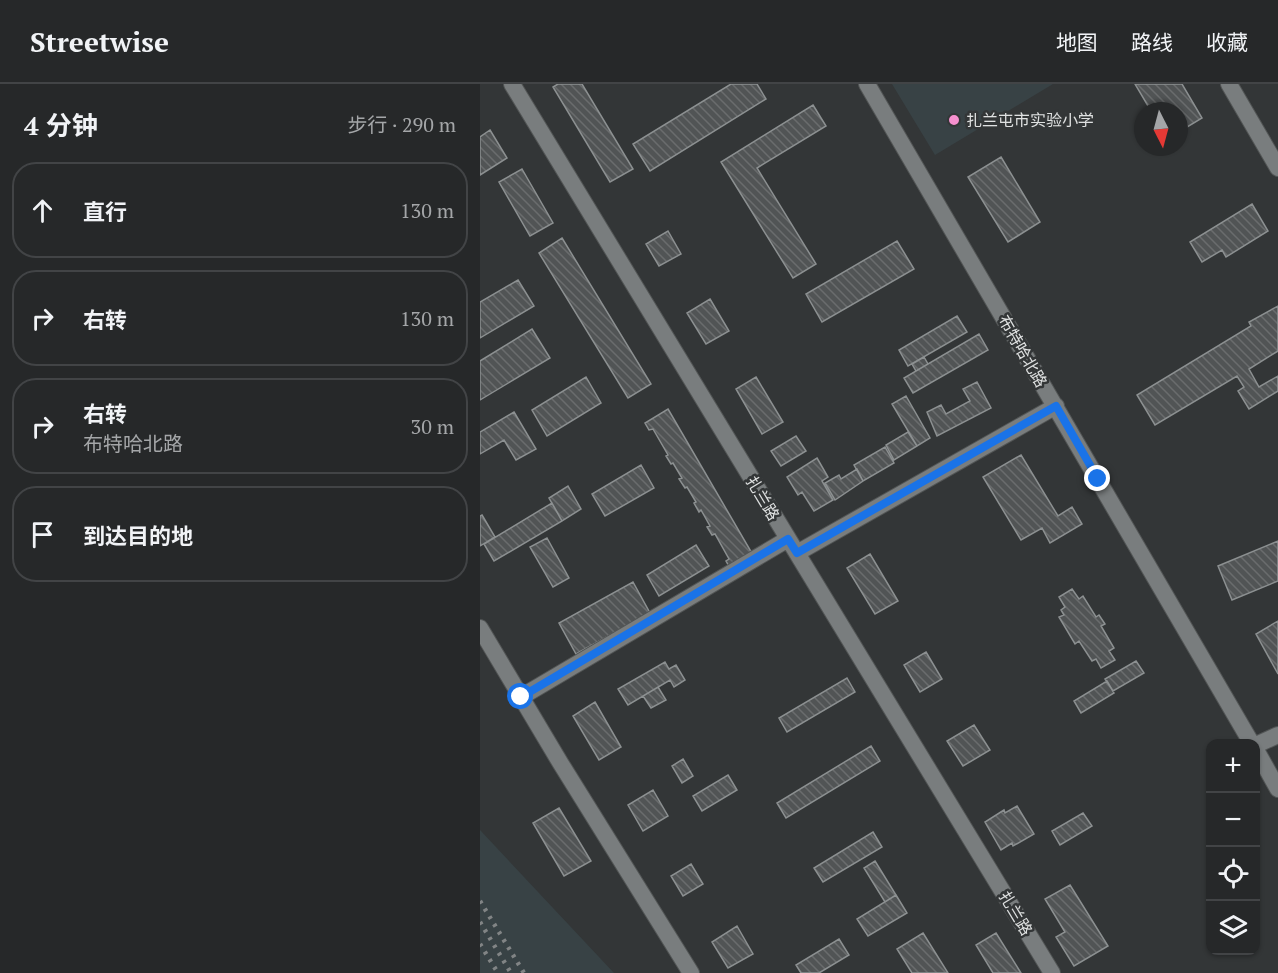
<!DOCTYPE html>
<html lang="zh">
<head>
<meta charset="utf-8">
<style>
	:root { --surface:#262829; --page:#323435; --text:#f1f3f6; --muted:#a4a6a8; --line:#424446 }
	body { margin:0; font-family:"PT Serif","Noto Sans SC",serif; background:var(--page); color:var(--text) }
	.controls { position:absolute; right:18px; bottom:18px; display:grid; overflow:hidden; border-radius:12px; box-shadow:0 2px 4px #0004 }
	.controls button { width:54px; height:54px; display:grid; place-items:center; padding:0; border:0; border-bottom:2px solid var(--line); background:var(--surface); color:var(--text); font:30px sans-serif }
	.compass { position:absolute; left:654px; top:18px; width:54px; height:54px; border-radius:50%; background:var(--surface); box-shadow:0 2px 4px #0004; rotate:174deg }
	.stop { position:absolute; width:18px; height:18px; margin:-14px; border:4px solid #1a73e8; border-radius:50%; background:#fff }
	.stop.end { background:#1a73e8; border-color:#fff; box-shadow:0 2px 6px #0008 }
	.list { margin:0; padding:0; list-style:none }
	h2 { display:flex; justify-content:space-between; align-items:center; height:78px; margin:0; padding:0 24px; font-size:26px }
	h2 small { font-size:20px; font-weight:400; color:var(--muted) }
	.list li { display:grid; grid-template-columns:39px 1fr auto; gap:18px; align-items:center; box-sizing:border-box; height:96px; margin:0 12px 12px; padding:0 12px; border:2px solid var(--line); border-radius:24px }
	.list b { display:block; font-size:22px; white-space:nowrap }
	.list p { margin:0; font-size:20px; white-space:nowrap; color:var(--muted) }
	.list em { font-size:20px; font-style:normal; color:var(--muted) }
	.icon { flex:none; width:33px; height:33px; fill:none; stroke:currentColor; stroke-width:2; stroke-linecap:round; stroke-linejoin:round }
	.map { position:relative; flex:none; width:798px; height:889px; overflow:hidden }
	header { display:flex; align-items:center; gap:36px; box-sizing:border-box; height:84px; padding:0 30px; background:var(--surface); border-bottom:2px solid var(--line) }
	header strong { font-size:28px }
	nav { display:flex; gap:33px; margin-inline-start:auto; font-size:21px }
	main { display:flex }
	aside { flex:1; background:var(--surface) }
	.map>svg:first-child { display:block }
	.built { fill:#384245 }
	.building { fill:url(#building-back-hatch); stroke:#8c9091; stroke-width:1.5 }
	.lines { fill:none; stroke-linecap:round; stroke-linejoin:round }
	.street-casing { stroke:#525555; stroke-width:18 }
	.street { stroke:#797d7e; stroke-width:16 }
	.rail { stroke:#818485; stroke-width:4.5; stroke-dasharray:3 6; stroke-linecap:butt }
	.route { stroke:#1a73e8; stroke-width:8 }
	.poi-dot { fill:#f690cf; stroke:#333637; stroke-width:2 }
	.labels { text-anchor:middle; stroke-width:5; stroke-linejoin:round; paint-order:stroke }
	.poi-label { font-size:16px; fill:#dfe1e1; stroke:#333637; text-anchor:start }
	.street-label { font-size:16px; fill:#dfe1e1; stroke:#333637 }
</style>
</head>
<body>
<header>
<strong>Streetwise</strong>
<nav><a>地图</a><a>路线</a><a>收藏</a></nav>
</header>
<main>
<aside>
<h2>4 分钟<small>步行 · 290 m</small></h2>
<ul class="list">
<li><svg class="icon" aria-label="ahead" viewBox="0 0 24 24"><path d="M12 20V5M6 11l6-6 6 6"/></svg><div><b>直行</b></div><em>130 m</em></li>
<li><svg class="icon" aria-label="right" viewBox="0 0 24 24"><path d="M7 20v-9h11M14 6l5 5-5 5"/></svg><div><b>右转</b></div><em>130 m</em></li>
<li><svg class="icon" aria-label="right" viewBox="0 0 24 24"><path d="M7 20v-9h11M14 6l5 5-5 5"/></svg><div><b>右转</b><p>布特哈北路</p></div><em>30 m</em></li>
<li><svg class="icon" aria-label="arrive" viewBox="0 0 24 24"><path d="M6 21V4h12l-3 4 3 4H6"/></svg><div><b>到达目的地</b></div></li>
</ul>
</aside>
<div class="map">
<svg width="798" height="889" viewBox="0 0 798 889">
	<defs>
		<pattern id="building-back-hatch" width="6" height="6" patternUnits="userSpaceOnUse" patternTransform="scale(1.5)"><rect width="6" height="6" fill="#515455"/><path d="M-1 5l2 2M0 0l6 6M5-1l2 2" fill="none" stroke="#6a6c6d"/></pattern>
	</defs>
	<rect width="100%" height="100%" fill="#333637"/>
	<!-- built -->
	<path class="built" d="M 412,0 L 573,0 L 455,71 Z
		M 0,746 L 134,889 L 0,889 Z"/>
	<!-- building -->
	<path class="building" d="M 78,0 L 102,0 L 153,85 L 130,98 L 73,3 Z
		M 251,0 L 277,0 L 286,15 L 170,87 L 153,60 Z
		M 655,0 L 702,0 L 722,34 L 699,48 L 699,27 L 671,27 Z
		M 333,21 L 346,42 L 277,84 L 336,180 L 313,194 L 241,78 Z
		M 10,46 L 27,74 L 0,91 L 0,53 Z
		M 521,73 L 560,138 L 528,158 L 488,93 Z
		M 42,85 L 73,139 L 50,152 L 19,98 Z
		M 772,120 L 788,147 L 746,173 L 742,166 L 722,178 L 710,158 Z
		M 188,147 L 201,170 L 179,182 L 166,160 Z
		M 82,154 L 171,300 L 148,314 L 59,169 Z
		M 417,157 L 434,185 L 342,238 L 326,210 Z
		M 38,196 L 54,222 L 0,254 L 0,218 Z
		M 230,215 L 249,247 L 226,260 L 207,229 Z
		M 798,222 L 798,267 L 769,285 L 779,303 L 798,292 L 798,307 L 769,325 L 758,307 L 764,303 L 757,292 L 675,341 L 657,311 L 771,242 L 769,238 Z
		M 477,232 L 487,248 L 428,282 L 419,266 Z
		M 52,245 L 70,274 L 0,316 L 0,277 Z
		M 499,250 L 508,266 L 433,309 L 424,294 Z
		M 444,273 L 448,280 L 436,287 L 432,280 Z
		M 106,293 L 121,319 L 67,352 L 52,326 Z
		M 276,293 L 303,338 L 282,350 L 256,305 Z
		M 497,298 L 511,324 L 457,352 L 447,328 L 461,321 L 466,330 L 490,317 L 483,305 Z
		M 426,312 L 450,354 L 437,362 L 412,320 Z
		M 188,325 L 273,471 L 250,484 L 246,477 L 249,475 L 235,450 L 232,451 L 227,443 L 230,442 L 221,426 L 219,428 L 214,419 L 216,418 L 207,403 L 205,404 L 199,395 L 202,394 L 193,379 L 191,380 L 186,372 L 188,371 L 173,345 L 169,346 L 165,339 Z
		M 34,328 L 56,365 L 36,376 L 24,356 L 0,370 L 0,348 Z
		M 428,348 L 437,362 L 414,376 L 406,361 Z
		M 316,352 L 326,367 L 301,382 L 291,367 Z
		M 405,363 L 414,379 L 383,397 L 374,381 Z
		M 541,371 L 578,432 L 592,423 L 602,440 L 570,459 L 562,444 L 541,456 L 503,393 Z
		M 337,374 L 348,393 L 342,397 L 353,416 L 334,427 L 322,408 L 318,411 L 307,393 Z
		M 161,381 L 174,404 L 125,432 L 112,410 Z
		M 377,385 L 383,397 L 355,416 L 345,399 L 359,391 L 361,395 Z
		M 88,402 L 101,425 L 82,437 L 69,414 Z
		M 72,419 L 82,437 L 14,477 L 4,460 Z
		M 2,431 L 15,453 L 0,462 L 0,432 Z
		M 67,454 L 89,494 L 73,503 L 50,463 Z
		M 798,457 L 798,497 L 752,516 L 738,482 Z
		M 216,461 L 229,482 L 179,512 L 167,491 Z
		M 390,470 L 418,517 L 395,530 L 367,484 Z
		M 153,498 L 170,529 L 96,570 L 79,539 Z
		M 592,505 L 599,515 L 603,512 L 616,533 L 619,531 L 625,540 L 621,542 L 634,564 L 629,567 L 635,576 L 621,584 L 616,575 L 612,577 L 599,557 L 595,560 L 579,533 L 584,531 L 581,526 L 585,523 L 579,513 Z
		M 798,537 L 798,590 L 776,550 Z
		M 446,568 L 462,595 L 440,608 L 424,581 Z
		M 656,577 L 664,589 L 633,607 L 625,595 Z
		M 185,578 L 189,585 L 196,581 L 205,596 L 194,603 L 190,596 L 148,621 L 138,605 Z
		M 367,594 L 375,608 L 307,648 L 299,634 Z
		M 627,597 L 634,609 L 601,629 L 594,617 Z
		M 178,603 L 186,616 L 171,624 L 163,612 Z
		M 115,618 L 141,663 L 119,676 L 93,632 Z
		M 494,641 L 510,666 L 483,682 L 467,657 Z
		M 391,662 L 400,677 L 306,734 L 297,719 Z
		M 203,675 L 213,692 L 202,699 L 192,682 Z
		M 248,691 L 257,706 L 222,727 L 213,712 Z
		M 173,706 L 188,732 L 163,747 L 148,721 Z
		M 537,722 L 554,750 L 533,762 L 532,759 L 521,766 L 505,738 L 524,726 L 525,729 Z
		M 79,724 L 111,777 L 84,792 L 53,739 Z
		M 603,729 L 612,742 L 580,761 L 572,747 Z
		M 393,748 L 402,763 L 343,798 L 334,784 Z
		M 395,777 L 416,811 L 405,818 L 384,784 Z
		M 211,780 L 223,800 L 203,812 L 191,792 Z
		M 590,801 L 628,862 L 594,882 L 576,853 L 585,848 L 565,815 Z
		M 416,811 L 427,829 L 388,852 L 377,835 Z
		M 257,842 L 273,870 L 248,884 L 232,858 Z
		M 443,849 L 468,889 L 432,889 L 417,865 Z
		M 516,849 L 541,889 L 513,889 L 496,861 Z
		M 359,855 L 369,871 L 339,889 L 321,889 L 316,881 Z"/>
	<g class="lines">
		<defs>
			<path id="street" d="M 32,0 L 572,889
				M 387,0 L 772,660
				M 749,0 L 798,84
				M 317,469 L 576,322
				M 0,544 L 81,680 L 211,889
				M 41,613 L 308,455
				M 776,661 L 798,651
				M 776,666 L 798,705"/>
		</defs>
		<!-- street casing -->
		<use href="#street" class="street-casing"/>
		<!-- street -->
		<use href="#street" class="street"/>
		<!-- rail -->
		<path class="rail" d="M 0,817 L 44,889
			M 0,838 L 31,889
			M 0,860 L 18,889"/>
	</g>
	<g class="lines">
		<!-- route -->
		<path class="route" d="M 41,613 L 308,455 L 317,469 L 576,322 L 618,395"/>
	</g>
	<!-- markers -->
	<circle class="poi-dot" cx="474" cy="36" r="6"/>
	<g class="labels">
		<!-- poi labels -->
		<g class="poi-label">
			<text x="486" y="42">扎兰屯市实验小学</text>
		</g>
		<!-- street labels -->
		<g class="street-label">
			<text transform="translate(543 267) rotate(60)" y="6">布特哈北路</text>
			<text transform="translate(283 414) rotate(59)" y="6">扎兰路</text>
			<text transform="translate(536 829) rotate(59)" y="6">扎兰路</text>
		</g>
	</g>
</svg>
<div class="controls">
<button>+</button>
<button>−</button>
<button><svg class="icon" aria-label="locate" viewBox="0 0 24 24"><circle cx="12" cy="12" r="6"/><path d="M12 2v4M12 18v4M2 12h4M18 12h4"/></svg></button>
<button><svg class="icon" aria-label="layers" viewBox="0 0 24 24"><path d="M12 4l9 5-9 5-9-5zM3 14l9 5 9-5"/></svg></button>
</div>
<svg class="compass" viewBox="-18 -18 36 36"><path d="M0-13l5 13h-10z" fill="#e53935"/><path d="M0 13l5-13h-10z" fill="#a4a6a8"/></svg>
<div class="stop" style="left:41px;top:613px"></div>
<div class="stop end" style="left:618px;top:395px"></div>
</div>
</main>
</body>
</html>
